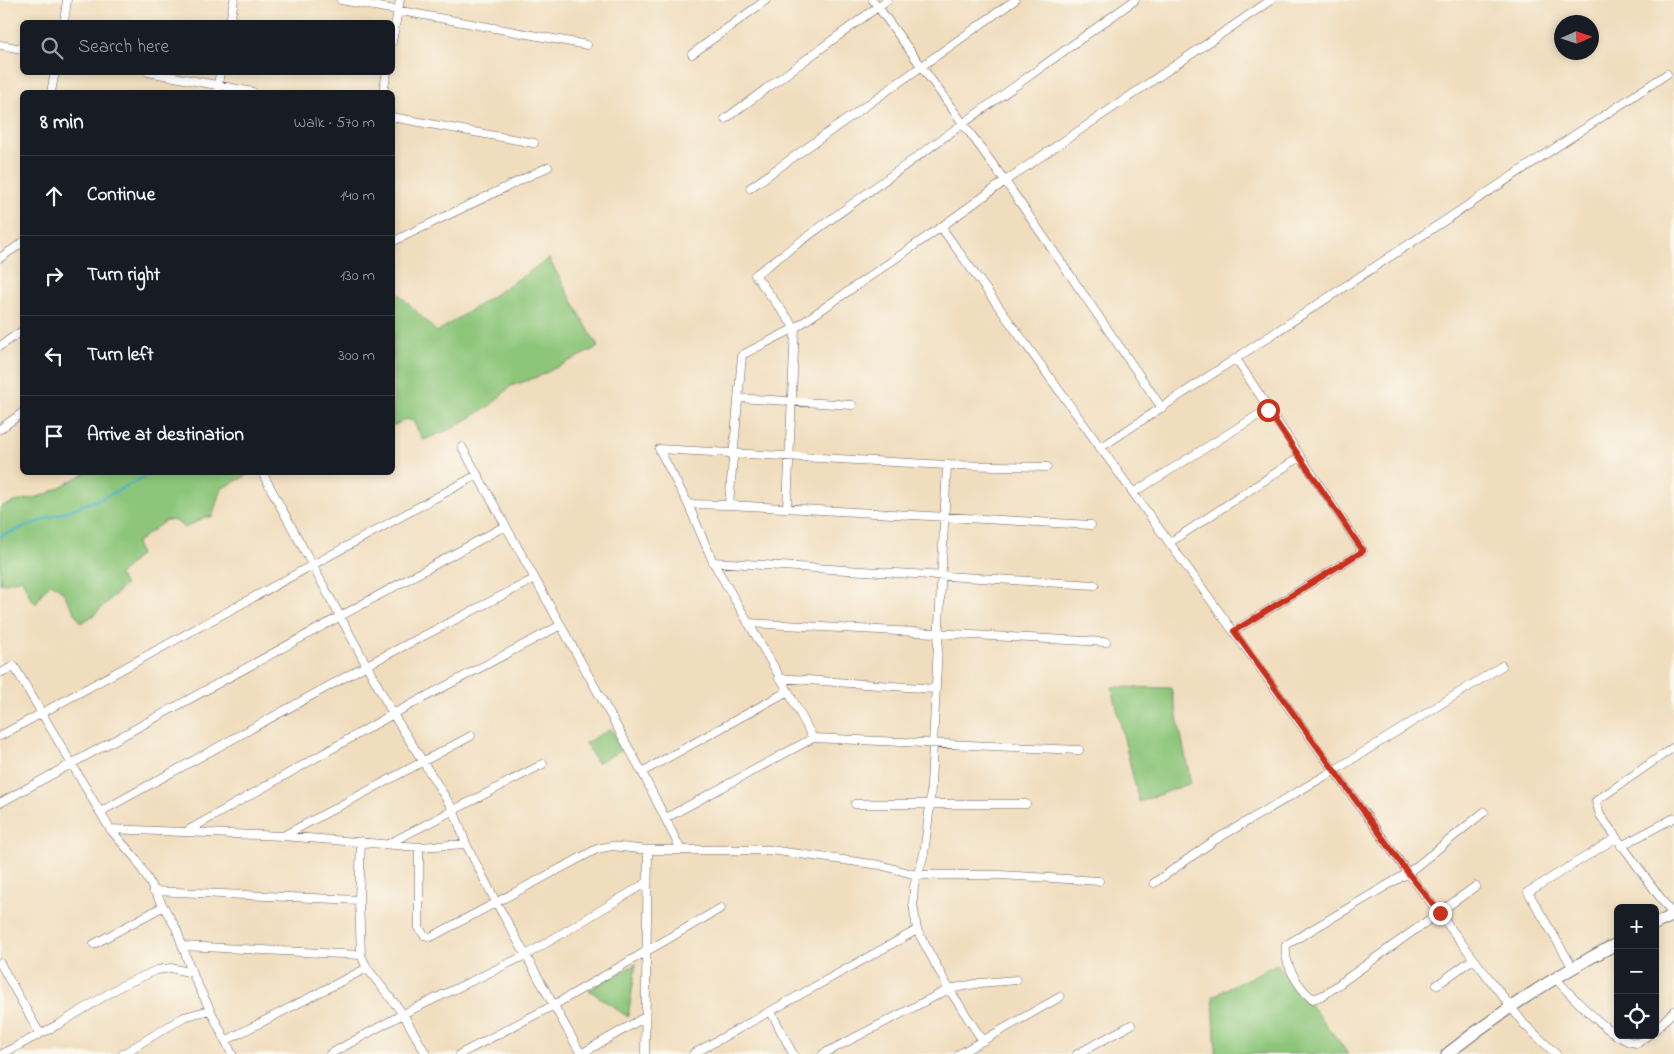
<!DOCTYPE html>
<html lang="en">
<head>
<meta charset="utf-8">
<style>
	:root { --surface:#171b24; --page:#20242c; --text:#f1f3f6; --muted:#9ea1a6; --line:#363941 }
	body { margin:0; font-family:"Indie Flower",sans-serif; background:var(--page); color:var(--text) }
	.controls { position:absolute; right:15px; bottom:15px; display:grid; overflow:hidden; border-radius:8px; box-shadow:0 2px 8px #0003 }
	.controls button { width:45px; height:45px; display:grid; place-items:center; padding:0; border:0; border-bottom:1px solid var(--line); background:var(--surface); color:var(--text); font:25px sans-serif }
	.compass { position:absolute; left:1554px; top:15px; width:45px; height:45px; border-radius:50%; background:var(--surface); box-shadow:0 2px 8px #0003; rotate:87deg }
	.stop { position:absolute; width:15px; height:15px; margin:-11px; border:4px solid #c8321e; border-radius:50%; background:#fff }
	.stop.end { background:#c8321e; border-color:#fff; box-shadow:0 1px 5px #0008 }
	.list { margin:0; padding:0; list-style:none }
	h2 { display:flex; justify-content:space-between; align-items:center; height:65px; margin:0; padding:0 20px; font-size:21px }
	h2 small { font-size:16px; font-weight:400; color:var(--muted) }
	.list li { display:grid; grid-template-columns:32px 1fr auto; gap:15px; align-items:center; box-sizing:border-box; height:80px; padding:0 20px; border-top:1px solid var(--line) }
	.list b { display:block; font-size:19px; white-space:nowrap }
	.list em { font-size:16px; font-style:normal; color:var(--muted) }
	.icon { flex:none; width:28px; height:28px; fill:none; stroke:currentColor; stroke-width:2; stroke-linecap:round; stroke-linejoin:round }
	.map { position:relative; flex:none; width:1674px; height:1054px; overflow:hidden }
	.search { position:absolute; background:var(--surface); box-shadow:0 2px 8px #0003; left:20px; top:20px; width:375px; height:55px; display:flex; align-items:center; gap:12px; box-sizing:border-box; padding:0 18px; border-radius:8px; color:var(--muted); font-size:19px }
	.panel { position:absolute; background:var(--surface); box-shadow:0 2px 8px #0003; left:20px; top:90px; width:375px; height:385px; border-radius:8px }
	.map>svg:first-child { display:block }
	.green { fill:#8dc67a; stroke:#58745a }
	.lines { fill:none; stroke-linecap:round; stroke-linejoin:round }
	.stream { stroke:#4ab3c8; stroke-width:2.5 }
	.minor-casing { stroke:#6a6368; stroke-width:9 }
	.highway-casing { stroke:#6a6368; stroke-width:13 }
	.minor { stroke:#fff; stroke-width:8 }
	.highway { stroke:#fff; stroke-width:11 }
	.route { stroke:#c8321e; stroke-width:6 }
</style>
</head>
<body>
<div class="map">
<svg width="1674" height="1054" viewBox="0 0 1674 1054">
	<rect width="100%" height="100%" fill="#fbf7ec"/>
	<filter id="ink" filterUnits="userSpaceOnUse"><feTurbulence type="fractalNoise" baseFrequency=".02" numOctaves="2"/><feDisplacementMap in="SourceGraphic" scale="10" xChannelSelector="R" yChannelSelector="G"/><feConvolveMatrix kernelMatrix="1 2 1 2 8 2 1 2 1" color-interpolation-filters="sRGB"/></filter>
	<filter id="wash" filterUnits="userSpaceOnUse"><feTurbulence type="fractalNoise" baseFrequency=".0096" numOctaves="4" result="noise"/><feDisplacementMap in="SourceGraphic" scale="20" xChannelSelector="R" yChannelSelector="G"/><feGaussianBlur stdDeviation="1.12" result="paint"/><feColorMatrix in="noise" values="0 0 0 0 0 0 0 0 0 0 0 0 0 0 0 0 0 1.4 0 .05"/><feComposite in="paint" operator="in"/></filter>
	<g filter="url(#wash)">
		<rect width="100%" height="100%" fill="#f0ddbd"/>
		<!-- green -->
		<path class="green" d="M 549,259 L 598,347 L 537,377 L 511,386 L 491,405 L 451,429 L 423,440 L 413,421 L 406,419 L 393,426 L 393,300 L 399,294 L 437,332 Z
			M 86,473 L 86,472 L 251,473 L 221,489 L 212,517 L 205,517 L 185,528 L 176,521 L 166,520 L 136,543 L 140,555 L 119,575 L 125,585 L 94,615 L 81,623 L 62,591 L 52,583 L 43,591 L 36,604 L 31,599 L 22,579 L 0,584 L 0,507 L 15,502 L 45,495 Z
			M 1112,687 L 1171,688 L 1191,783 L 1139,802 Z
			M 611,729 L 622,750 L 597,763 L 585,743 Z
			M 636,964 L 628,1017 L 589,990 Z
			M 1277,964 L 1339,1041 L 1348,1054 L 1216,1054 L 1213,996 Z"/>
		<g class="lines">
			<!-- stream -->
			<path class="stream" d="M 0,536 L 105,497 L 154,472"/>
		</g>
	</g>
	<g filter="url(#ink)">
		<g class="lines">
			<defs>
				<path id="minor" d="M 341,0 L 587,45
					M 873,0 L 1005,181 L 941,227 L 1408,873 L 1524,1024 L 1556,1054
					M 64,22 L 67,0
					M 230,22 L 234,0
					M 392,42 L 400,0
					M 0,45 L 22,49
					M 692,54 L 766,0
					M 148,72 L 253,92
					M 51,92 L 55,72
					M 217,92 L 220,72
					M 383,92 L 387,72
					M 392,117 L 534,143
					M 725,119 L 887,0
					M 750,188 L 1015,0
					M 392,242 L 548,167
					M 0,258 L 22,243
					M 0,346 L 22,331
					M 738,398 L 852,405
					M 1162,408 L 1005,181 L 1271,0
					M 0,429 L 22,413
					M 462,447 L 642,772
					M 1100,448 L 1667,74
					M 947,465 L 1047,467
					M 264,476 L 393,714 L 454,811 L 466,844 L 496,902 L 581,1054
					M 1133,493 L 1268,409
					M 688,504 L 659,449 L 947,465 L 930,805 L 924,854 L 914,886 L 913,904 L 917,930 L 949,989 L 983,1041
					M 729,505 L 1091,525
					M 787,508 L 795,328 L 941,227
					M 1169,543 L 1300,457
					M 713,562 L 1095,585
					M 748,623 L 1106,642
					M 1234,631 L 1363,551 L 1236,359
					M 0,673 L 14,666 L 110,829 L 136,859 L 176,928 L 192,973 L 232,1054
					M 779,678 L 935,689
					M 788,691 L 813,738
					M 0,736 L 477,475
					M 0,803 L 505,526
					M 855,804 L 1026,804
					M 100,812 L 367,665 L 534,579
					M 666,818 L 813,738 L 1079,750
					M 110,829 L 283,836 L 419,847 L 466,844
					M 187,831 L 393,714 L 561,625
					M 283,836 L 471,736
					M 390,843 L 543,764
					M 1621,846 L 1674,818
					M 419,847 L 419,928 L 424,935 L 431,937 L 597,849 L 612,846 L 648,850
					M 681,850 L 770,850 L 880,865 L 916,875 L 1000,875 L 1099,881
					M 1154,883 L 1215,840 L 1335,770 L 1502,666
					M 1476,886 L 1324,995 L 1313,999 C 1299,989 1283,963 1286,945 L 1408,873 L 1484,812
					M 153,891 L 359,900 L 361,841
					M 1673,915 L 1600,815 L 1596,801 L 1674,747
					M 94,944 L 162,907
					M 183,946 L 361,955 L 359,900
					M 361,955 L 367,968 L 403,1014 L 426,1054
					M 0,963 L 40,1034
					M 1573,968 L 1528,892 L 1616,838
					M 1555,978 C 1570,994 1616,1045 1638,1043 L 1648,1035
					M 1437,985 L 1473,959
					M 771,1012 L 793,1054
					M 1655,1030 L 1674,1011
					M 225,1041 L 367,968
					M 2,1054 L 61,1023 L 121,986 L 157,970 L 171,968 L 192,973
					M 123,1054 L 184,1017 L 210,1010
					M 330,1054 L 403,1014 L 526,955 L 646,883
					M 460,1054 L 554,1005 L 721,908
					M 581,1054 L 645,1017
					M 645,1054 L 648,850 L 681,850 L 642,772 L 788,691 L 713,562 L 688,504 L 729,505 L 742,355 L 795,328 L 755,275 C 881,182 1008,91 1135,0
					M 693,1054 L 917,930
					M 823,1054 L 949,989 L 980,983 L 1016,980
					M 959,1054 L 1060,997
					M 1077,1054 L 1131,1025"/>
				<path id="highway" d="M 1655,924 L 1674,915
					M 1447,1054 C 1500,1012 1558,974 1618,943"/>
			</defs>
			<!-- minor casing -->
			<use href="#minor" class="minor-casing"/>
			<!-- highway casing -->
			<use href="#highway" class="highway-casing"/>
			<!-- minor -->
			<use href="#minor" class="minor"/>
			<!-- highway -->
			<use href="#highway" class="highway"/>
		</g>
	</g>
	<g class="lines" filter="url(#ink)">
		<!-- route -->
		<path class="route" d="M 1268,410 L 1363,551 L 1234,631 L 1408,873 L 1440,913"/>
	</g>
</svg>
<div class="controls">
<button>+</button>
<button>−</button>
<button><svg class="icon" aria-label="locate" viewBox="0 0 24 24"><circle cx="12" cy="12" r="6"/><path d="M12 2v4M12 18v4M2 12h4M18 12h4"/></svg></button>
</div>
<svg class="compass" viewBox="-18 -18 36 36"><path d="M0-13l5 13h-10z" fill="#e53935"/><path d="M0 13l5-13h-10z" fill="#9ea1a6"/></svg>
<div class="stop" style="left:1268px;top:410px"></div>
<div class="stop end" style="left:1440px;top:913px"></div>
<div class="search"><svg class="icon" aria-label="search" viewBox="0 0 24 24"><circle cx="10" cy="10" r="6"/><path d="M15 15l6 6"/></svg>Search here</div>
<section class="panel">
<h2>8 min<small>Walk · 570 m</small></h2>
<ul class="list">
<li><svg class="icon" aria-label="ahead" viewBox="0 0 24 24"><path d="M12 20V5M6 11l6-6 6 6"/></svg><div><b>Continue</b></div><em>140 m</em></li>
<li><svg class="icon" aria-label="right" viewBox="0 0 24 24"><path d="M7 20v-9h11M14 6l5 5-5 5"/></svg><div><b>Turn right</b></div><em>130 m</em></li>
<li><svg class="icon" aria-label="left" viewBox="0 0 24 24"><path d="M17 20v-9H6M10 6l-5 5 5 5"/></svg><div><b>Turn left</b></div><em>300 m</em></li>
<li><svg class="icon" aria-label="arrive" viewBox="0 0 24 24"><path d="M6 21V4h12l-3 4 3 4H6"/></svg><div><b>Arrive at destination</b></div></li>
</ul>
</section>
</div>
</body>
</html>
